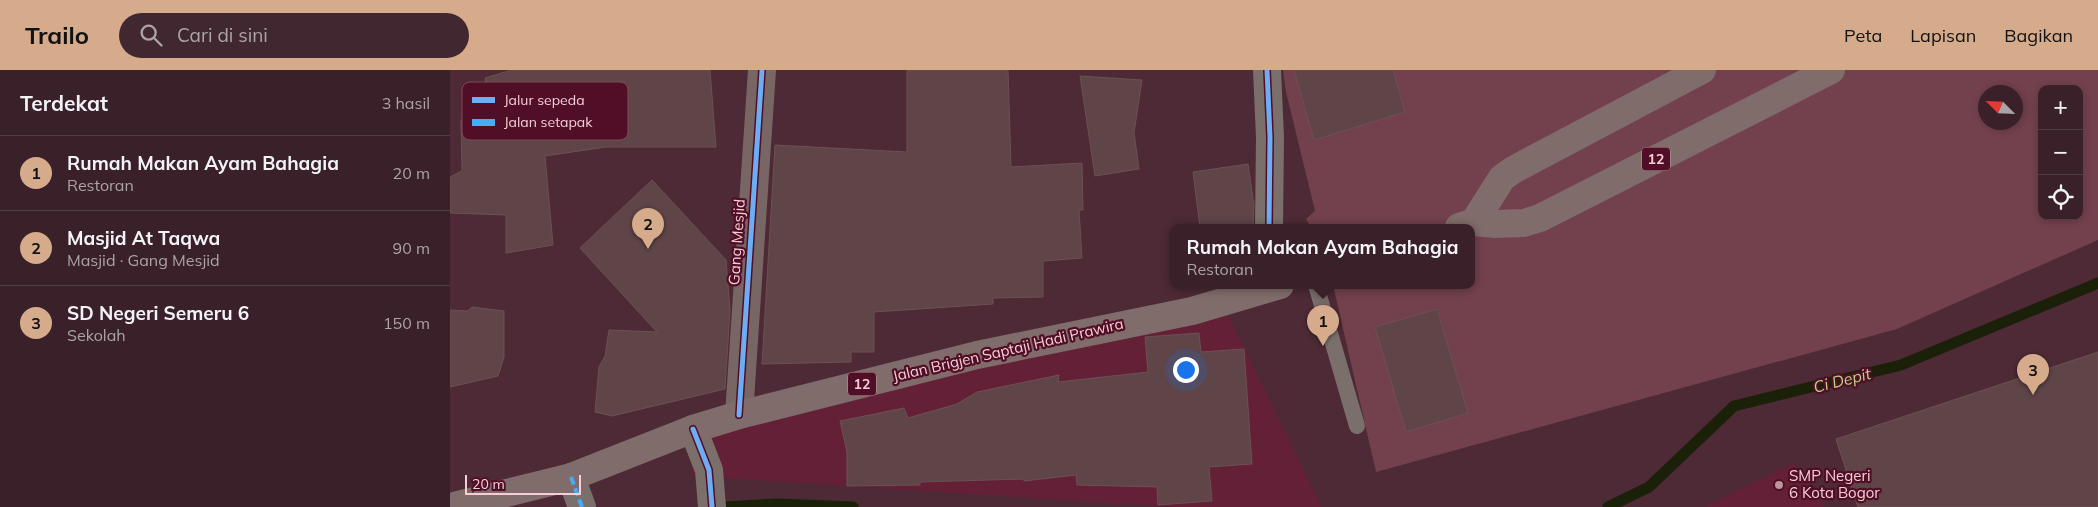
<!DOCTYPE html>
<html lang="id">
<head>
<meta charset="utf-8">
<style>
	:root { --surface:#3a2028; --page:#412830; --text:#f1f3f6; --muted:#aba3a8; --line:#543e45; --accent:#d6ab8b }
	body { margin:0; font-family:Mulish,sans-serif; background:var(--page); color:var(--text) }
	.controls { position:absolute; right:15px; top:15px; display:grid; overflow:hidden; border-radius:10px; box-shadow:0 2px 8px #0003 }
	.controls button { width:45px; height:45px; display:grid; place-items:center; padding:0; border:0; border-bottom:1px solid var(--line); background:var(--surface); color:var(--text); font:25px sans-serif }
	.compass { position:absolute; left:1528px; top:15px; width:45px; height:45px; border-radius:50%; background:var(--surface); box-shadow:0 2px 8px #0003; rotate:294deg }
	.scale { position:absolute; left:15px; bottom:12px; width:116px; box-sizing:border-box; padding-left:5px; border:2px solid #f7ced6; border-top:0; font-size:14px; line-height:18px; white-space:nowrap; color:#f7ced6; -webkit-text-stroke:4px #500f26; paint-order:stroke }
	.you { position:absolute; left:735px; top:299px; width:18px; height:18px; margin:-12px; border:4px solid #fff; border-radius:50%; background:#1a73e8; box-shadow:0 0 0 8px #1a73e833 }
	.badge { display:grid; place-items:center; width:32px; height:32px; border-radius:50%; background:var(--accent); color:#111; font-size:16px; font-weight:700 }
	.pin { position:absolute; translate:-50% -41px; filter:drop-shadow(0 1px 2px #0008) }
	.pin::after { content:''; position:absolute; top:26px; width:18px; height:15px; background:inherit; clip-path:polygon(0 0,100% 0,50% 100%) }
	.popup { position:absolute; left:720px; top:154px; width:305px; height:65px; box-sizing:border-box; display:grid; place-content:center; border-radius:10px; background:var(--surface); filter:drop-shadow(0 1px 4px #0005); font-size:16px; white-space:nowrap; color:var(--muted) }
	.popup b { font-size:19px; color:var(--text) }
	.popup::after { content:''; position:absolute; left:50%; top:100%; margin-left:-10px; border:10px solid transparent; border-top-color:var(--surface) }
	.list { margin:0; padding:0; list-style:none }
	h2 { display:flex; justify-content:space-between; align-items:center; height:65px; margin:0; padding:0 20px; font-size:21px }
	h2 small { font-size:16px; font-weight:400; color:var(--muted) }
	.list li { display:grid; grid-template-columns:32px 1fr auto; gap:15px; align-items:center; box-sizing:border-box; height:75px; padding:0 20px; border-top:1px solid var(--line) }
	.list b { display:block; font-size:19px; white-space:nowrap }
	.list p { margin:0; font-size:16px; white-space:nowrap; color:var(--muted) }
	.list em { font-size:16px; font-style:normal; color:var(--muted) }
	.icon { flex:none; width:28px; height:28px; fill:none; stroke:currentColor; stroke-width:2; stroke-linecap:round; stroke-linejoin:round }
	.map { position:relative; flex:none; width:1648px; height:437px; overflow:hidden }
	header { display:flex; align-items:center; gap:30px; box-sizing:border-box; height:70px; padding:0 25px; background:var(--accent); color:#111 }
	header strong { font-size:24px }
	nav { display:flex; gap:28px; margin-inline-start:auto; font-size:18px }
	.search { width:350px; height:45px; background:var(--page); display:flex; align-items:center; gap:12px; box-sizing:border-box; padding:0 18px; border-radius:28px; color:var(--muted); font-size:19px }
	main { display:flex }
	aside { flex:1; background:var(--surface) }
	.map>svg:first-child { display:block }
	.built { fill:#642036 }
	.green { fill:#72414d; fill-rule:evenodd }
	.lines { fill:none; stroke-linecap:round; stroke-linejoin:round }
	.stream { stroke:#1b2008; stroke-width:11 }
	.building { fill:#5f4448; stroke:#6e5054 }
	.lane { stroke:#7a6f6b; stroke-width:16 }
	.street { stroke:#7a6f6b; stroke-width:28 }
	.secondary { stroke:#786665; stroke-width:28 }
	.primary { stroke:#806c6b; stroke-width:28 }
	.quiet { stroke:#46acf6; stroke-width:4; stroke-dasharray:8 4; stroke-linecap:butt }
	.cycleway-casing { stroke:#500f26; stroke-width:8 }
	.cycleway { stroke:#6dadf4; stroke-width:5 }
	.poi-dot { fill:#bc959e; stroke:#500f26; stroke-width:2 }
	.labels { text-anchor:middle; stroke-width:4.5; stroke-linejoin:round; paint-order:stroke }
	.shield { fill:#500f26; stroke:#c595a1; stroke-width:1 }
	.shield-label { font-size:14px; font-weight:bold; fill:#f7ced6 }
	.street-label { font-size:15px; fill:#f7ced6; stroke:#500f26 }
	.poi-label { font-size:15px; fill:#f7ced6; stroke:#500f26; text-anchor:start }
	.water-label { font-size:16px; font-style:italic; fill:#b7d482; stroke:#500f26 }
	.key { fill:#500f26; stroke:#82485b; stroke-width:1 }
	.key-label { font-size:14px; fill:#f7ced6 }
</style>
</head>
<body>
<header>
<strong>Trailo</strong>
<div class="search"><svg class="icon" aria-label="search" viewBox="0 0 24 24"><circle cx="10" cy="10" r="6"/><path d="M15 15l6 6"/></svg>Cari di sini</div>
<nav><a>Peta</a><a>Lapisan</a><a>Bagikan</a></nav>
</header>
<main>
<aside>
<h2>Terdekat<small>3 hasil</small></h2>
<ul class="list">
<li><span class="badge">1</span><div><b>Rumah Makan Ayam Bahagia</b><p>Restoran</p></div><em>20 m</em></li>
<li><span class="badge">2</span><div><b>Masjid At Taqwa</b><p>Masjid · Gang Mesjid</p></div><em>90 m</em></li>
<li><span class="badge">3</span><div><b>SD Negeri Semeru 6</b><p>Sekolah</p></div><em>150 m</em></li>
</ul>
</aside>
<div class="map">
<svg width="1648" height="437" viewBox="0 0 1648 437">
	<rect width="100%" height="100%" fill="#4d2a35"/>
	<!-- built -->
	<path class="built" d="M 778,245 L 872,437 L 723,437 L 244,406 L 234,367 L 413,323 Z
		M 1344,393 L 1374,437 L 1254,437 Z"/>
	<!-- green -->
	<path class="green" d="M 833,0 L 1648,0 L 1648,170 L 1447,259 L 926,402 L 883,215 L 1022,215 L 1022,157 L 861,157 L 856,149 L 865,141 L 836,22 ZM 1592,19 L 1629,19 L 1629,146 L 1592,146 ZM 1536,22 L 1566,22 L 1566,52 L 1536,52 Z"/>
	<g class="lines">
		<!-- stream -->
		<path class="stream" d="M 274,437 L 327,434 L 403,437
			M 1158,437 L 1199,417 L 1284,336 L 1451,295 L 1648,213"/>
	</g>
	<!-- building -->
	<path class="building" d="M 62,0 L 260,0 L 266,77 L 156,77 L 95,86 L 103,175 L 56,183 L 56,145 L 0,143 L 0,107 L 12,101 L 11,50 L 40,29 L 35,8 Z
		M 457,0 L 558,0 L 561,97 L 632,93 L 633,140 L 629,140 L 632,188 L 593,191 L 593,227 L 543,228 L 543,234 L 424,242 L 424,282 L 401,282 L 401,292 L 312,294 L 325,75 L 457,82 Z
		M 844,0 L 943,0 L 955,42 L 864,70 Z
		M 630,6 L 692,10 L 684,63 L 689,99 L 645,106 Z
		M 798,94 L 804,135 L 803,157 L 750,157 L 743,102 Z
		M 202,110 L 276,190 L 280,240 L 275,319 L 162,346 L 145,342 L 149,297 L 155,286 L 159,260 L 207,262 L 130,178 Z
		M 22,237 L 54,241 L 54,287 L 48,306 L 0,317 L 0,240 L 17,241 Z
		M 987,239 L 1018,343 L 956,362 L 925,257 Z
		M 749,263 L 751,282 L 794,279 L 802,394 L 759,397 L 762,431 L 708,435 L 707,417 L 627,415 L 626,405 L 574,411 L 574,409 L 470,412 L 470,415 L 397,416 L 397,382 L 390,351 L 454,338 L 458,348 L 507,334 L 527,322 L 609,305 L 608,312 L 698,302 L 695,267 Z
		M 1648,282 L 1648,437 L 1408,437 L 1386,369 Z"/>
	<g class="lines">
		<!-- lane -->
		<path class="lane" d="M 866,215 L 907,356"/>
		<!-- street -->
		<path class="street" d="M 817,0 L 820,67 L 819,157
			M 243,359 L 259,400 L 262,437
			M 121,407 L 132,437"/>
		<!-- secondary -->
		<path class="secondary" d="M 289,345 L 312,0"/>
		<!-- primary -->
		<path class="primary" d="M 1024,152 L 1052,108 L 1063,100 L 1252,0
			M 1009,157 L 1024,152 L 1046,154 L 1074,153 L 1090,148 L 1381,0
			M 0,437 L 121,407 L 243,359 L 289,345 L 527,285 L 742,241 L 830,215"/>
		<!-- quiet -->
		<path class="quiet" d="M 121,407 L 132,437"/>
		<defs>
			<path id="cycleway" d="M 817,0 L 820,67 L 819,157
				M 289,345 L 312,0
				M 243,359 L 259,400 L 262,437"/>
		</defs>
		<!-- cycleway casing -->
		<use href="#cycleway" class="cycleway-casing"/>
		<!-- cycleway -->
		<use href="#cycleway" class="cycleway"/>
	</g>
	<!-- markers -->
	<circle class="poi-dot" cx="1329" cy="415" r="5"/>
	<g class="labels">
		<!-- shield labels -->
		<g class="shield">
			<rect x="1192" y="77.5" width="28" height="23" rx="4"/>
			<rect x="398" y="302.5" width="28" height="23" rx="4"/>
		</g>
		<g class="shield-label">
			<text x="1206" y="94">12</text>
			<text x="412" y="319">12</text>
		</g>
		<!-- street labels -->
		<g class="street-label">
			<text transform="translate(287 172) rotate(-86)" y="5">Gang Mesjid</text>
			<text transform="translate(558 280) rotate(-13)" y="5">Jalan Brigjen Saptaji Hadi Prawira</text>
		</g>
		<!-- poi labels -->
		<g class="poi-label">
			<text x="1339" y="411">SMP Negeri<tspan x="1339" dy="17">6 Kota Bogor</tspan></text>
		</g>
		<!-- water labels -->
		<g class="water-label">
			<text transform="translate(1392 310) rotate(-14)" y="6">Ci Depit</text>
		</g>
	</g>
	<!-- legend -->
	<rect x="12" y="12" width="166" height="58" rx="8" class="key"/>
	<rect x="22" y="27" width="23" height="6" fill="#6dadf4"/>
	<rect x="22" y="49" width="23" height="7" fill="#46acf6"/>
	<g class="key-label">
		<text x="54" y="35">Jalur sepeda</text>
		<text x="54" y="57">Jalan setapak</text>
	</g>
</svg>
<div class="controls">
<button>+</button>
<button>−</button>
<button><svg class="icon" aria-label="locate" viewBox="0 0 24 24"><circle cx="12" cy="12" r="6"/><path d="M12 2v4M12 18v4M2 12h4M18 12h4"/></svg></button>
</div>
<svg class="compass" viewBox="-18 -18 36 36"><path d="M0-13l5 13h-10z" fill="#e53935"/><path d="M0 13l5-13h-10z" fill="#aba3a8"/></svg>
<div class="scale">20 m</div>
<div class="you"></div>
<div class="pin badge" style="left:873px;top:276px">1</div>
<div class="popup"><b>Rumah Makan Ayam Bahagia</b>Restoran</div>
<div class="pin badge" style="left:198px;top:179px">2</div>
<div class="pin badge" style="left:1583px;top:325px">3</div>
</div>
</main>
</body>
</html>
